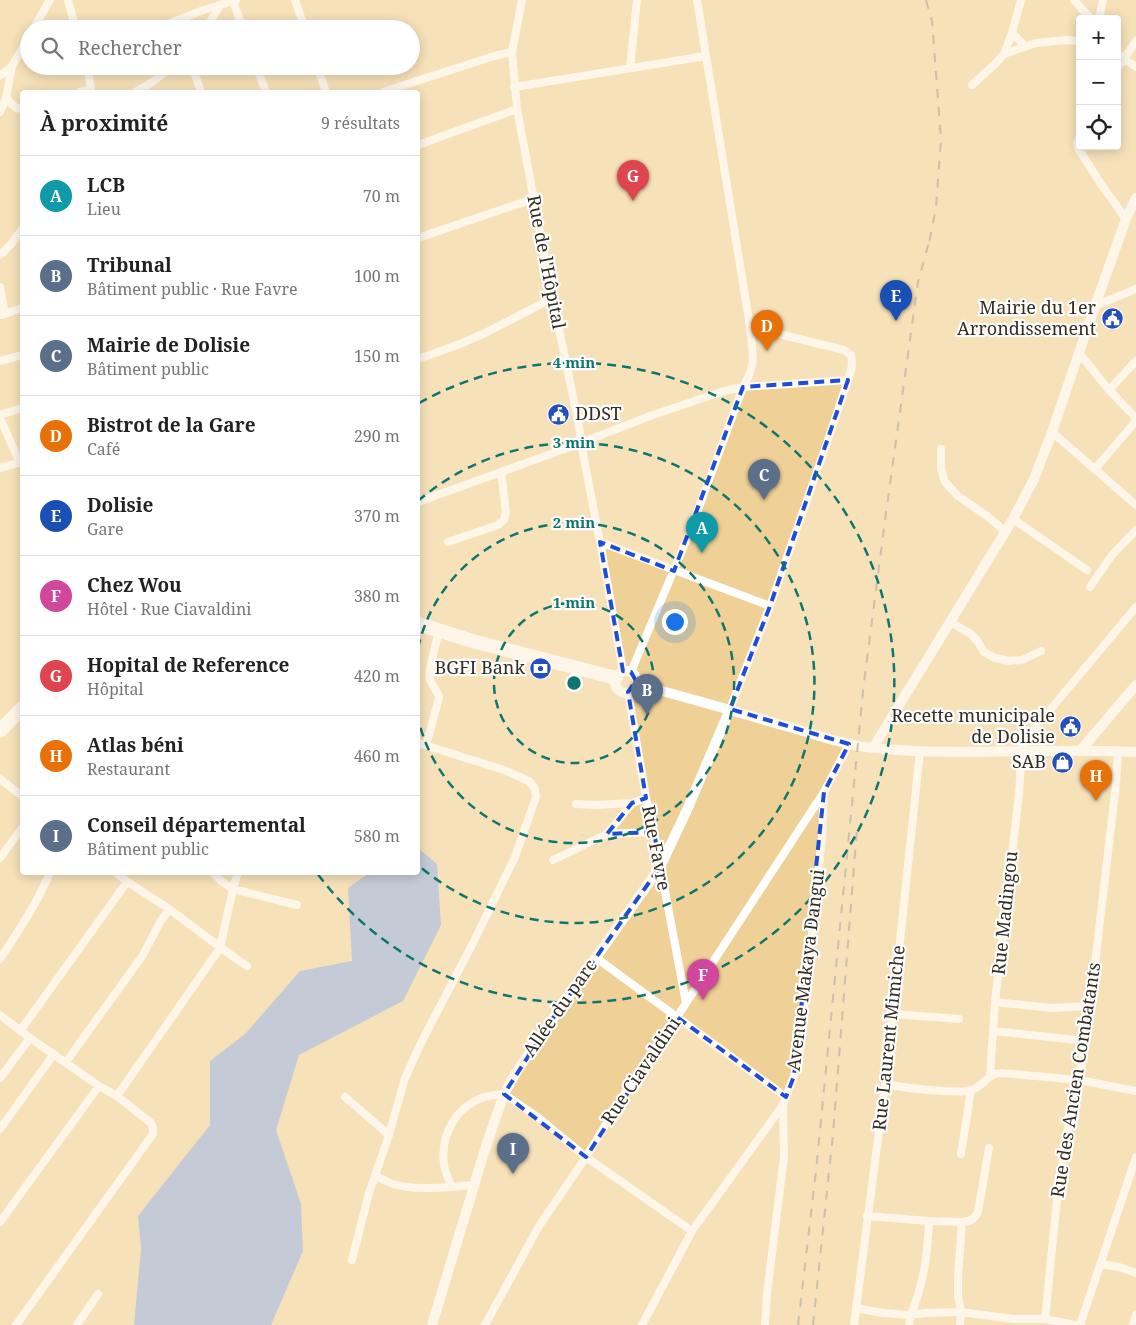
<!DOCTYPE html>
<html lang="fr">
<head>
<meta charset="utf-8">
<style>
	:root { --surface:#fff; --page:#f6f6f6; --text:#222; --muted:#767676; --line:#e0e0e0; --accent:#244fbd }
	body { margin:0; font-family:"Noto Serif",serif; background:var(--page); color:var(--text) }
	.controls { position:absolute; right:15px; top:15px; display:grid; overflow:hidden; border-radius:5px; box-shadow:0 2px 12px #0003 }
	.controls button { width:45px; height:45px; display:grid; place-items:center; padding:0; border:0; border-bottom:1px solid var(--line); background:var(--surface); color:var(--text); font:25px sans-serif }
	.you { position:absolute; left:674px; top:621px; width:18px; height:18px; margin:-12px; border:4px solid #fff; border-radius:50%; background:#1a73e8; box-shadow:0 0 0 8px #1a73e833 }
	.badge { display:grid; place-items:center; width:32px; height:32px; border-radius:50%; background:var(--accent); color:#fff; font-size:16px; font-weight:700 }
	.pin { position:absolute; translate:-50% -41px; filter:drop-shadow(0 1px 2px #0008) }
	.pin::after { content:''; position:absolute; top:26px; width:18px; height:15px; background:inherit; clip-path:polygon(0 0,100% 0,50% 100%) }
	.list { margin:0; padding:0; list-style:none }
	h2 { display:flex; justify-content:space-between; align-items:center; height:65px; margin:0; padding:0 20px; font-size:21px }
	h2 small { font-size:16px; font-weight:400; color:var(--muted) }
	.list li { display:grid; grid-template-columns:32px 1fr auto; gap:15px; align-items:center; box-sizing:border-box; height:80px; padding:0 20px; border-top:1px solid var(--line) }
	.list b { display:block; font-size:19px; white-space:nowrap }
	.list p { margin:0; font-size:16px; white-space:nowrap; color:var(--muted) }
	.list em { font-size:16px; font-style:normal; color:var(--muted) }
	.icon { flex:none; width:28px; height:28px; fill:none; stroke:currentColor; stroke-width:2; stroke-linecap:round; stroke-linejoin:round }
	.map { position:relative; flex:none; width:1136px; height:1325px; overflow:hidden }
	.search { position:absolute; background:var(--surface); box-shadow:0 2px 12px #0003; left:20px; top:20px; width:400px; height:55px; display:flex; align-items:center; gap:12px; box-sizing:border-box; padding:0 18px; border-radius:28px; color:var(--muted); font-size:19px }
	.panel { position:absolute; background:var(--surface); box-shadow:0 2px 12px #0003; left:20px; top:90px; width:400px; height:785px; border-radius:5px }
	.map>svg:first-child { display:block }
	.green { fill:#efd096; fill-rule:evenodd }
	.water { fill:#849fd6 }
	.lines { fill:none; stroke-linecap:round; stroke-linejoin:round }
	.street { stroke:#fff; stroke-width:8 }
	.secondary { stroke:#fff; stroke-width:10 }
	.highway { stroke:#fff; stroke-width:14 }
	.rail { stroke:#908775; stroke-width:2; stroke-dasharray:9 9; stroke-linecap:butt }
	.marked { fill:none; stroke:#1d4ed8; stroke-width:4; stroke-dasharray:10 6; stroke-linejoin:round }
	.ring { fill:none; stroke:#0f766e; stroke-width:2.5; stroke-dasharray:9 6 }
	.labels { text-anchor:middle; stroke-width:4.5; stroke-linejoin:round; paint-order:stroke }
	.street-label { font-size:18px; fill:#332d21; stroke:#fefefe }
	.poi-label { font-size:18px; fill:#332d21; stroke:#fefefe; text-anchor:end }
	.centre { fill:#0f766e; stroke:#fefefe; stroke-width:2.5 }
	.ring-label { font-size:15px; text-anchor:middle; font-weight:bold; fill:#0f766e; stroke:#fefefe; stroke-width:4.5; stroke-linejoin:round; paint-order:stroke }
</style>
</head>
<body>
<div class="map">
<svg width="1136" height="1325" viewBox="0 0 1136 1325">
	<rect width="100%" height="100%" fill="#fcefd7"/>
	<!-- green -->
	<path class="green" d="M 0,0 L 1136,0 L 1136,1325 L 0,1325 ZM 1080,19 L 1117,19 L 1117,146 L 1080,146 ZM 29,29 L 411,29 L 411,66 L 29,66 ZM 22,92 L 418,92 L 418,872 L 22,872 Z"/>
	<!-- water -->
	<path class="water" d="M 418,848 L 437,864 L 441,925 L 403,1001 L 299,1055 L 276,1130 L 301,1204 L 303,1251 L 271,1325 L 134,1325 L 141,1249 L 138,1216 L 210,1125 L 210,1061 L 245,1034 L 300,971 L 352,961 L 348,888 L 369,873 L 418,872 Z"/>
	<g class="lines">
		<!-- street -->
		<path class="street" d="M 68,0 L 76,29
			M 295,0 L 305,29
			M 522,0 L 512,52 L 517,109 L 549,280 L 579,426 L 581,443 L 600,542 L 623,671
			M 1074,0 L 1091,19
			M 233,1 L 243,29
			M 1099,19 L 1103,0
			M 33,29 L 50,0
			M 155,29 L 201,11 L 236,0
			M 206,29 L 220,5
			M 1012,33 L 1025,46
			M 1117,52 L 1124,59 L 1136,67
			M 1004,54 L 1012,33 L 1021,0
			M 192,66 L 201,92
			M 256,66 L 266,92
			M 317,66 L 326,92
			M 630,68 L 637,0
			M 1117,69 L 1136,41
			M 0,76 L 12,66
			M 972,85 L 995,64 L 1004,54 L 1036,43 L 1067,40 L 1080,41
			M 514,87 L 706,56
			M 80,92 L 88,90 L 91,88 L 87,66
			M 135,92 L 148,85 L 173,66
			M 383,92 L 494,56 L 512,52
			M 6,98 L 16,108 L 22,109
			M 0,112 L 6,98 L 12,66 L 29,37
			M 1080,135 L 1077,143 L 1078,148 L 1101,184 L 1126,219
			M 418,145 L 517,109
			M 418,238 L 533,199
			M 0,255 L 12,243 L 22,229
			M 0,287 L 5,314
			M 1095,306 L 1136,289
			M 2,315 L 22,308
			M 1079,353 L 1109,390 L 1136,418
			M 418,359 L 460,344 L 485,333 L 553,298
			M 0,361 L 22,355
			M 1109,390 L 1136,361
			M 0,415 L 22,408
			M 0,418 L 20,463
			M 1052,432 L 1136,505
			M 941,449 L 941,469 L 945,482 L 958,496 L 987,516 L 1005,531
			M 0,468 L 22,462
			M 1095,469 L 1136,421
			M 418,502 L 581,443 L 650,416 L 724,391 L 743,387 L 848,380
			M 1013,519 L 1087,570
			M 448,542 L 498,525 L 504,520 L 506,512 L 501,472
			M 600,542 L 770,606
			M 1090,587 L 1112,555 L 1136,530
			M 950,622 L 971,634 L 978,642 L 984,652 L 995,658 L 1009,661 L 1022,660 L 1041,651
			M 631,672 L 691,529 L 743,387 C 756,365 753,357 751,333 L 697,0
			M 628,692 L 646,798 L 654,832 L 686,1003
			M 730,709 L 770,606 L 829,437 L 851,371 L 852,363 L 851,355 L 844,350 L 779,334 L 751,333
			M 426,745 L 439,698 C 438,691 433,687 430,680 C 427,671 437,642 439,631
			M 0,779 L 22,796
			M 576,804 L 596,805 L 632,803
			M 607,834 L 632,803 L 646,798
			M 0,858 L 22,828
			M 553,860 L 607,834 L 654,832
			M 115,872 C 132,886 151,897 169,909 C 195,928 220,948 247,966
			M 212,872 L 221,881 L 233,889 L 297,905
			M 595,957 L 786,1097
			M 0,959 C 19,930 37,904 50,872
			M 995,1002 L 1052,1008 L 1089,1006
			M 892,1014 L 959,1019
			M 0,1015 L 30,1038 L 99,1086 L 117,1096 L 151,1123 L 153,1128 L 153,1134 L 16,1325
			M 20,1031 L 127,882
			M 993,1031 L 1086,1041
			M 66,1062 L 143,955 L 160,922 L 169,910
			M 990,1076 L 995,1002 L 1019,794 L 1022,746 L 1024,741 L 1136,607
			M 0,1078 L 30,1038
			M 885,1084 C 904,1088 924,1090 944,1091 C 953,1091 963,1093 971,1090 C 985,1086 986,1074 1001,1073 L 1079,1080 L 1136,1091
			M 117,1096 L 220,948 L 233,889 L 238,872
			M 345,1097 L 389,1135
			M 0,1129 L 54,1054
			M 961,1154 L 971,1090
			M 375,1176 C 381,1178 387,1182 393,1184 C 415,1191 451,1187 474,1185
			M 452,1187 C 449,1180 445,1173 444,1165 C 440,1135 456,1106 485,1097 C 491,1095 498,1095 504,1094 L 539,1118 L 586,1157 L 692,1231
			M 867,1216 L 929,1221 L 962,1222 L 958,1276 L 958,1296 L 961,1312 L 960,1325
			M 0,1222 L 99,1086
			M 962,1222 C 970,1221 974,1220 978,1212 L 989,1148
			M 352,1260 L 369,1193 L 389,1135 L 405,1078 L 420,1045 L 474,941 L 515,857 L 536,797 L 535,789 L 529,781 L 504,770 L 418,743
			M 1101,1264 L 1119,1267 L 1136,1273
			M 856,1308 L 882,1313 L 910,1315 L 925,1313 L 961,1312 L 1013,1319 L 1045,1319 L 1075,1325
			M 1045,1319 L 1057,1199 L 1066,1137 L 1079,1080 L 1086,1041 L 1116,784 L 1118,751
			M 77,1325 L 98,1294
			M 485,1325 L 539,1226 L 586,1157 L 626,1091 L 677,1017 L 824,792 L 849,744
			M 642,1325 L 692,1231 L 783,1105
			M 765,1325 L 767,1294 L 784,1156 L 783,1105 L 794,1076 L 800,1048 L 822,837 L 824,792
			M 854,1325 L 885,1084 L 920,751
			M 909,1325 C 910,1313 916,1303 919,1291 C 926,1268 928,1246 929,1221
			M 1080,1325 L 1136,1157
			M 1133,1325 L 1136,1315"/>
		<!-- secondary -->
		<path class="secondary" d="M615 682a11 11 0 1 1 22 0a11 11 0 1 1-22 0Z
			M 636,684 C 685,697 734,711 782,725 C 812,733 843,745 874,748 C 961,757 1049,747 1136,752
			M 873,748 L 1013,519 L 1034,479 L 1052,432 L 1095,306 L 1126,219 L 1136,198
			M 1080,751 L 1136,685
			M 432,1325 L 486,1146 L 504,1094 L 517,1071 L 551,1021 L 660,867 L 687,810 L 730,709"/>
		<!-- highway -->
		<path class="highway" d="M 418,624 L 476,642 L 616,678
			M 0,731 L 22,708"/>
		<!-- rail -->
		<path class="rail" d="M 926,0 L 932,21 L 941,139 L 936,208 L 928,248
			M 798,1325 L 816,1171 L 864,682 L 886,513 L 918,282 L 929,242
			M 813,1325 L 833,1134 L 857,828"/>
	</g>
	<!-- marked area -->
	<path d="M0 0H1136V1325H0ZM 848,380 L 770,606 L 730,709 L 849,744 L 824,792 L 794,1076 L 786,1097 L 677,1017 L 586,1157 L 504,1094 L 551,1021 L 660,867 L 654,832 L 607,834 L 632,803 L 646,798 L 628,692 L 636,681 L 631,672 L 623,671 L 600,542 L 674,571 L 743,387 Z" fill="#fcefd7" fill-opacity=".55" fill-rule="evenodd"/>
	<path class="marked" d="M 848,380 L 770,606 L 730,709 L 849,744 L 824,792 L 794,1076 L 786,1097 L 677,1017 L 586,1157 L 504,1094 L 551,1021 L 660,867 L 654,832 L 607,834 L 632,803 L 646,798 L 628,692 L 636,681 L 631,672 L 623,671 L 600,542 L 674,571 L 743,387 Z"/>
	<!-- distance rings -->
	<g class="ring">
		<circle cx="574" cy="683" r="80"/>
		<path d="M418 648A160 160 0 1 1 418 718"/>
		<path d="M418 501A240 240 0 1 1 418 865"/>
		<path d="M419 403A320 320 0 1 1 317 873"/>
	</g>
	<!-- icons -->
	<defs>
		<symbol id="civic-disc" viewBox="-11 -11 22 22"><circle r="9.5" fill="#244fbd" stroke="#fefefe"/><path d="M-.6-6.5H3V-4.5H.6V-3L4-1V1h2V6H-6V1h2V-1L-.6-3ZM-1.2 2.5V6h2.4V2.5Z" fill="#fff"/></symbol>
		<symbol id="bank-disc" viewBox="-11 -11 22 22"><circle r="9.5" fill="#244fbd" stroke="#fefefe"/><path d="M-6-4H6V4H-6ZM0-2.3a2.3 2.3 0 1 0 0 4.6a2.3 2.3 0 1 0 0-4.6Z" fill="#fff"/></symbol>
		<symbol id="shop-disc" viewBox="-11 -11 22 22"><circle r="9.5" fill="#244fbd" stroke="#fefefe"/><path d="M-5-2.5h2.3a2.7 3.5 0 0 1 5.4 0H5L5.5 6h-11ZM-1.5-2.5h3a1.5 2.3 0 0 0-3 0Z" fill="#fff"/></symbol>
	</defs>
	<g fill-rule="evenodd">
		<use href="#civic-disc" x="1100" y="306" width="25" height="25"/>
		<use href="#civic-disc" x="546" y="402" width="25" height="25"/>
		<use href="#bank-disc" x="528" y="656" width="25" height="25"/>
		<use href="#civic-disc" x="1058" y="714" width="25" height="25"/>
		<use href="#shop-disc" x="1050" y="750" width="25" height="25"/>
	</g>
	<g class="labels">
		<!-- street labels -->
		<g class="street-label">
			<text transform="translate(546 262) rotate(79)" y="6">Rue de l'Hôpital</text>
			<text transform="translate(656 848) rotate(79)" y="6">Rue Favre</text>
			<text transform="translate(1005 913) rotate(-84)" y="6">Rue Madingou</text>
			<text transform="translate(806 970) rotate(-83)" y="6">Avenue Makaya Dangui</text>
			<text transform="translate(560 1008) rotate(-55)" y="6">Allée du parc</text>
			<text transform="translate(889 1038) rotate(-84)" y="6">Rue Laurent Mimiche</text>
			<text transform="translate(641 1071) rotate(-56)" y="6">Rue Ciavaldini</text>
			<text transform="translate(1076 1080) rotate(-81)" y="6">Rue des Ancien Combatants</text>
		</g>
		<!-- poi labels -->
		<g class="poi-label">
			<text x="1096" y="314">Mairie du 1er<tspan x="1096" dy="21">Arrondissement</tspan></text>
			<text x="575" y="420" text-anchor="start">DDST</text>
			<text x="525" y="674">BGFI Bank</text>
			<text x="1055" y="722">Recette municipale<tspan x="1055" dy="21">de Dolisie</tspan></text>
			<text x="1046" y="768">SAB</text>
		</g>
	</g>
	<circle cx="574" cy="683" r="8" class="centre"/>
	<g class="ring-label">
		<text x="574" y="368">4 min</text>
		<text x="574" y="448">3 min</text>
		<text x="574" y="528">2 min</text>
		<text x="574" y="608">1 min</text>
	</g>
</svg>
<div class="controls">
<button>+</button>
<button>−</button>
<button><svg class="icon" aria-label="locate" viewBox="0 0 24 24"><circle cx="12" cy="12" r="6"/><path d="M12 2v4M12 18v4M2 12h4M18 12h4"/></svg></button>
</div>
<div class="you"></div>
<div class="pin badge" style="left:702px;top:553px;background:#0f9aa8">A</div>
<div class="pin badge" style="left:647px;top:715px;background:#5c6f8a">B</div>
<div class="pin badge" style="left:764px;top:500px;background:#5c6f8a">C</div>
<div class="pin badge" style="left:767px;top:351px;background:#e8710a">D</div>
<div class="pin badge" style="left:896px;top:321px;background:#1a4fb4">E</div>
<div class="pin badge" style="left:703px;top:1000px;background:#d1479c">F</div>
<div class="pin badge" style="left:633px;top:201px;background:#e0444e">G</div>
<div class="pin badge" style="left:1096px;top:801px;background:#e8710a">H</div>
<div class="pin badge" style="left:513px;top:1174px;background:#5c6f8a">I</div>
<div class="search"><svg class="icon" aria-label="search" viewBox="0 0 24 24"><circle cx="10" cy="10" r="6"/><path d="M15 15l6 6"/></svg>Rechercher</div>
<section class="panel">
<h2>À proximité<small>9 résultats</small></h2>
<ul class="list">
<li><span class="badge" style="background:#0f9aa8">A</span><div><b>LCB</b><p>Lieu</p></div><em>70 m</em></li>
<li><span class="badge" style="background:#5c6f8a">B</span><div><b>Tribunal</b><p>Bâtiment public · Rue Favre</p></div><em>100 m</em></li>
<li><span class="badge" style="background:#5c6f8a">C</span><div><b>Mairie de Dolisie</b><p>Bâtiment public</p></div><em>150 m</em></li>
<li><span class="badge" style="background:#e8710a">D</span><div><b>Bistrot de la Gare</b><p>Café</p></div><em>290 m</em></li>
<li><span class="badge" style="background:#1a4fb4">E</span><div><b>Dolisie</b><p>Gare</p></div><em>370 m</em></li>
<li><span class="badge" style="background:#d1479c">F</span><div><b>Chez Wou</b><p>Hôtel · Rue Ciavaldini</p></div><em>380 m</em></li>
<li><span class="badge" style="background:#e0444e">G</span><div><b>Hopital de Reference</b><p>Hôpital</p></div><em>420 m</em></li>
<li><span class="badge" style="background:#e8710a">H</span><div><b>Atlas béni</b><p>Restaurant</p></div><em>460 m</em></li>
<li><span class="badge" style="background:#5c6f8a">I</span><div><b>Conseil départemental</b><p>Bâtiment public</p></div><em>580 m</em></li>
</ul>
</section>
</div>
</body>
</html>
